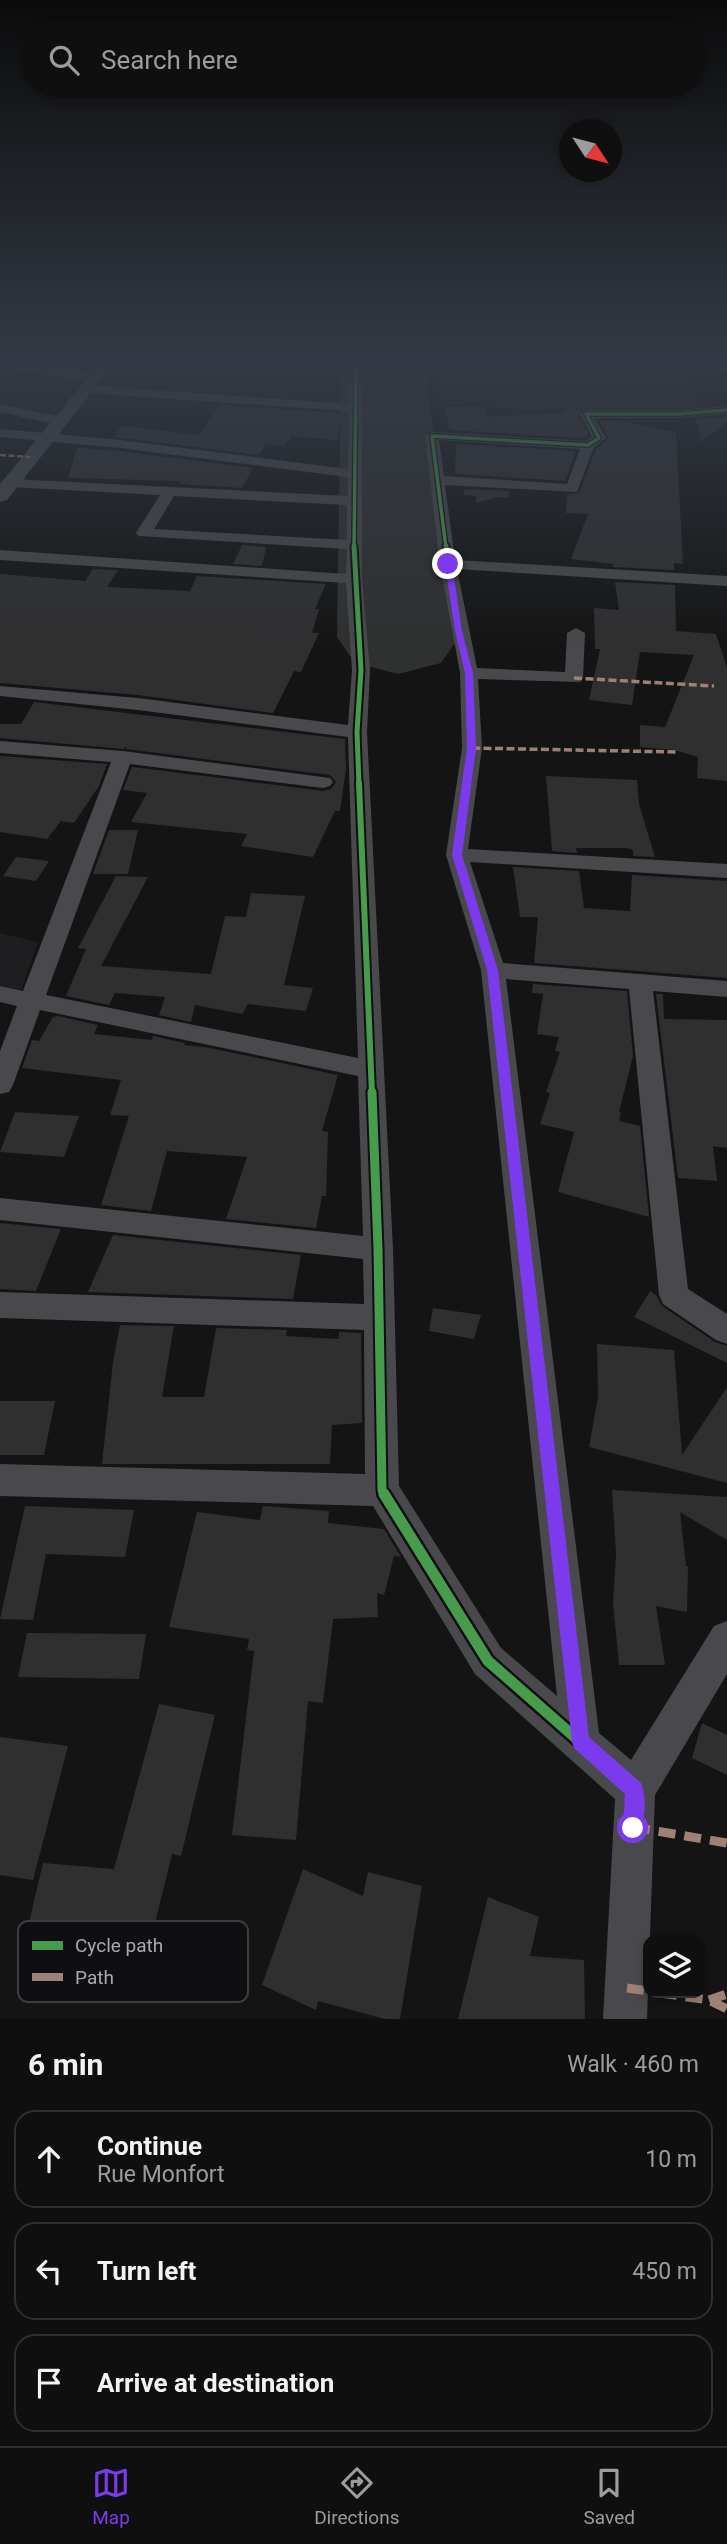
<!DOCTYPE html>
<html lang="en">
<head>
<meta charset="utf-8">
<style>
	:root { --surface:#0f0f0f; --page:#181818; --text:#f1f3f6; --muted:#9b9c9e; --line:#2f2f2f; --accent:#7c3aed }
	body { margin:0; font-family:Roboto,sans-serif; background:var(--page); color:var(--text) }
	.controls { position:absolute; right:21px; bottom:21px; display:grid; overflow:hidden; border-radius:14px; box-shadow:0 4px 10px #0003 }
	.controls button { width:63px; height:63px; display:grid; place-items:center; padding:0; border:0; border-bottom:2px solid var(--line); background:var(--surface); color:var(--text); font:35px sans-serif }
	.compass { position:absolute; left:559px; top:119px; width:63px; height:63px; border-radius:50%; background:var(--surface); box-shadow:0 4px 10px #0003; rotate:126deg }
	.stop { position:absolute; width:21px; height:21px; margin:-16px; border:5px solid #7c3aed; border-radius:50%; background:#fff }
	.stop.end { background:#7c3aed; border-color:#fff; box-shadow:0 2px 7px #0008 }
	.list { margin:0; padding:0; list-style:none }
	h2 { display:flex; justify-content:space-between; align-items:center; height:91px; margin:0; padding:0 28px; font-size:30px }
	h2 small { font-size:23px; font-weight:400; color:var(--muted) }
	.list li { display:grid; grid-template-columns:46px 1fr auto; gap:21px; align-items:center; box-sizing:border-box; height:98px; margin:0 14px 14px; padding:0 14px; border:2px solid var(--line); border-radius:21px }
	.list b { display:block; font-size:26px; white-space:nowrap }
	.list p { margin:0; font-size:23px; white-space:nowrap; color:var(--muted) }
	.list em { font-size:23px; font-style:normal; color:var(--muted) }
	.icon { flex:none; width:38px; height:38px; fill:none; stroke:currentColor; stroke-width:2; stroke-linecap:round; stroke-linejoin:round }
	.map { position:relative; flex:none; width:727px; height:2019px; overflow:hidden }
	.search { position:absolute; background:var(--surface); box-shadow:0 4px 10px #0003; left:21px; right:21px; top:21px; height:77px; display:flex; align-items:center; gap:18px; box-sizing:border-box; padding:0 24px; border-radius:38px; color:var(--muted); font-size:26px }
	.sheet { height:427px; background:var(--surface) }
	nav { display:flex; justify-content:space-around; align-items:center; box-sizing:border-box; height:98px; border-top:2px solid var(--line); background:var(--surface); font-size:19px; color:var(--muted) }
	nav a { display:grid; justify-items:center; gap:4px }
	nav .on { color:var(--accent) }
	.map>svg:first-child { display:block }
	.built { fill:#1e1e20 }
	.green { fill:#1e241f }
	.lines { fill:none; stroke-linecap:round; stroke-linejoin:round }
	.runway { fill:#2f3030; fill-rule:evenodd }
	.building { fill:#2f2f30 }
	.minor { fill:#49494d; fill-rule:evenodd }
	.major { fill:#4b4c4e; fill-rule:evenodd }
	.quiet-far2 { stroke:#9e8076; stroke-width:2.5; stroke-dasharray:6 2.5; stroke-linecap:butt }
	.quiet-far1 { stroke:#9e8076; stroke-width:3.5; stroke-dasharray:8 3.5; stroke-linecap:butt }
	.quiet { stroke:#9e8076; stroke-width:9; stroke-dasharray:17 9; stroke-linecap:butt }
	.cycleway-far4-casing { stroke:#0f0e10; stroke-width:6 }
	.cycleway-far3-casing { stroke:#0f0e10; stroke-width:9 }
	.cycleway-far2-casing { stroke:#0f0e10; stroke-width:10 }
	.cycleway-far1-casing { stroke:#0f0e10; stroke-width:13 }
	.cycleway-casing { stroke:#0f0e10; stroke-width:16 }
	.cycleway-far4 { stroke:#469c4c; stroke-width:3.5 }
	.cycleway-far3 { stroke:#469c4c; stroke-width:5 }
	.cycleway-far2 { stroke:#469c4c; stroke-width:6 }
	.cycleway-far1 { stroke:#469c4c; stroke-width:9 }
	.cycleway { stroke:#469c4c; stroke-width:11 }
	.route { fill:#7c3aed }
	.key { fill:#0f0e10; stroke:#3d3c41; stroke-width:2 }
	.key-label { font-size:19px; fill:#a7a9b4 }
</style>
</head>
<body>
<div class="map">
<svg width="727" height="2019" viewBox="0 0 727 2019">
	<rect width="100%" height="100%" fill="#141414"/>
	<!-- built -->
	<path class="built" d="M 348,365 L 414,365 L 440,561 L 446,644 L 344,639 Z
		M 0,933 L 38,942 L 21,990 L 0,986 Z"/>
	<!-- green -->
	<path class="green" d="M 435,365 L 680,365 L 701,408 L 508,410 L 479,403 L 442,405 Z"/>
	<g class="lines">
		<!-- runway -->
		<path class="runway" d="M 341,365 L 425,365 L 459,637 L 441,663 L 398,674 L 355,663 L 337,637 Z"/>
	</g>
	<!-- building -->
	<path class="building" d="M 219,405 L 343,413 L 337,440 L 292,436 L 283,446 L 266,444 L 259,455 L 113,437 L 122,426 L 200,435 Z
		M 446,407 L 485,407 L 487,417 L 564,413 L 565,408 L 580,411 L 578,415 L 589,436 L 584,438 L 449,430 Z
		M 727,417 L 727,422 L 701,442 L 696,419 Z
		M 599,421 L 618,421 L 676,432 L 683,564 L 674,563 L 674,570 L 613,567 L 613,564 L 571,559 L 588,514 L 566,513 L 567,494 L 579,493 L 596,449 L 609,438 Z
		M 456,444 L 576,451 L 565,481 L 455,474 Z
		M 77,448 L 120,451 L 253,468 L 242,488 L 180,484 L 181,481 L 68,478 Z
		M 465,489 L 510,491 L 508,498 L 498,497 L 476,503 L 476,496 L 463,495 Z
		M 242,545 L 266,547 L 262,566 L 233,564 Z
		M 93,569 L 118,570 L 107,587 L 190,591 L 197,576 L 326,584 L 315,609 L 319,609 L 312,633 L 319,633 L 301,672 L 294,671 L 273,713 L 138,695 L 0,683 L 0,574 L 85,581 Z
		M 615,582 L 675,585 L 676,631 L 716,634 L 727,668 L 727,781 L 697,778 L 698,757 L 674,750 L 640,747 L 640,725 L 665,727 L 694,655 L 640,652 L 632,705 L 589,700 L 600,649 L 595,649 L 594,608 L 619,610 Z
		M 34,702 L 345,739 L 346,769 L 340,811 L 335,811 L 313,857 L 241,846 L 247,834 L 131,822 L 147,793 L 123,790 L 132,767 L 323,791 L 331,789 L 336,782 L 330,775 L 126,749 L 127,745 L 124,749 L 0,738 L 0,724 L 21,724 Z
		M 0,756 L 107,764 L 99,786 L 74,823 L 61,821 L 47,839 L 0,832 Z
		M 546,776 L 637,780 L 639,804 L 655,857 L 633,856 L 633,850 L 626,848 L 576,848 L 577,853 L 552,851 Z
		M 109,830 L 138,830 L 128,874 L 93,874 Z
		M 16,857 L 49,861 L 36,881 L 3,876 Z
		M 513,867 L 579,871 L 584,908 L 630,911 L 632,875 L 727,881 L 727,978 L 534,963 L 538,917 L 520,917 Z
		M 116,876 L 148,877 L 101,966 L 211,974 L 225,916 L 246,917 L 251,893 L 305,896 L 284,985 L 313,988 L 306,1011 L 248,1004 L 242,1014 L 195,1005 L 191,1022 L 159,1015 L 165,997 L 115,993 L 109,1005 L 66,996 L 86,949 L 78,948 Z
		M 533,984 L 627,991 L 633,1056 L 619,1112 L 621,1113 L 619,1121 L 640,1126 L 649,1217 L 558,1192 L 574,1132 L 540,1124 L 550,1093 L 546,1092 L 560,1052 L 555,1051 L 559,1037 L 537,1034 L 543,994 L 532,993 Z
		M 656,994 L 663,994 L 664,1019 L 727,1020 L 727,1148 L 713,1146 L 717,1181 L 678,1178 Z
		M 58,1016 L 98,1025 L 94,1034 L 152,1040 L 153,1036 L 185,1043 L 184,1045 L 205,1047 L 338,1075 L 322,1131 L 328,1132 L 326,1196 L 322,1196 L 316,1228 L 226,1219 L 247,1157 L 167,1151 L 151,1211 L 101,1205 L 129,1116 L 110,1115 L 121,1080 L 22,1068 L 32,1040 L 39,1041 L 53,1017 Z
		M 15,1112 L 79,1116 L 64,1157 L 0,1152 Z
		M 0,1223 L 61,1229 L 36,1291 L 0,1289 Z
		M 113,1235 L 301,1255 L 293,1299 L 88,1292 Z
		M 650,1291 L 656,1295 L 662,1306 L 715,1342 L 727,1346 L 727,1363 L 634,1317 Z
		M 433,1308 L 481,1315 L 474,1339 L 429,1331 Z
		M 120,1325 L 174,1326 L 162,1397 L 204,1397 L 216,1328 L 287,1330 L 286,1336 L 339,1339 L 339,1332 L 361,1333 L 362,1423 L 332,1425 L 330,1464 L 102,1464 L 113,1362 Z
		M 597,1344 L 674,1350 L 682,1455 L 727,1387 L 727,1483 L 589,1447 L 598,1397 Z
		M 0,1401 L 55,1401 L 44,1455 L 0,1455 Z
		M 612,1490 L 727,1497 L 727,1540 L 680,1512 L 686,1566 L 688,1566 L 687,1612 L 656,1606 L 665,1665 L 619,1665 L 613,1603 L 616,1554 Z
		M 25,1506 L 134,1510 L 125,1557 L 46,1554 L 33,1620 L 0,1619 Z
		M 263,1506 L 329,1511 L 328,1523 L 384,1529 L 401,1557 L 394,1556 L 384,1595 L 377,1593 L 378,1617 L 333,1619 L 323,1703 L 308,1701 L 296,1840 L 232,1835 L 254,1651 L 247,1650 L 249,1639 L 169,1627 L 197,1512 L 260,1520 Z
		M 27,1633 L 146,1634 L 139,1679 L 18,1677 Z
		M 159,1704 L 215,1715 L 181,1856 L 172,1854 L 144,1967 L 80,1954 L 78,1962 L 21,1956 L 43,1863 L 114,1869 Z
		M 702,1723 L 727,1735 L 727,1775 L 692,1758 Z
		M 0,1737 L 68,1746 L 33,1880 L 0,1875 Z
		M 303,1869 L 363,1896 L 368,1872 L 422,1886 L 400,2019 L 385,2019 L 318,2001 L 316,2010 L 262,1985 Z
		M 488,1897 L 539,1917 L 530,1956 L 584,1960 L 585,2019 L 458,2019 Z"/>
	<g class="lines">
		<!-- minor -->
		<path class="minor" d="M 0,365 L 35,365 L 96,373 L 102,377 L 96,381 L 5,369 Z
			M 350,365 L 362,365 L 362,579 L 370,670 L 367,732 L 393,1249 L 399,1486 L 501,1648 L 557,1696 L 481,970 L 446,855 L 462,748 L 460,673 L 440,564 L 425,436 L 432,432 L 585,441 L 592,437 L 580,414 L 586,410 L 679,410 L 727,406 L 727,414 L 679,418 L 594,418 L 606,438 L 594,447 L 577,492 L 445,485 L 455,560 L 727,576 L 727,586 L 457,569 L 477,668 L 565,672 L 567,633 L 576,628 L 585,633 L 583,678 L 580,682 L 478,679 L 482,748 L 468,849 L 727,864 L 727,878 L 470,862 L 503,963 L 727,981 L 727,997 L 653,991 L 688,1289 L 727,1314 L 727,1344 L 716,1340 L 663,1304 L 659,1295 L 629,989 L 506,979 L 599,1733 L 631,1760 L 714,1626 L 727,1621 L 727,1674 L 655,1795 L 647,2019 L 603,2019 L 615,1799 L 475,1674 L 373,1506 L 0,1496 L 0,1464 L 365,1474 L 364,1330 L 0,1318 L 0,1292 L 364,1304 L 363,1259 L 0,1220 L 0,1198 L 363,1236 L 358,1076 L 40,1010 L 13,1085 L 9,1092 L 0,1094 L 0,1051 L 17,1006 L 0,1002 L 0,986 L 23,991 L 111,762 L 0,753 L 0,741 L 123,751 L 330,778 L 333,782 L 330,786 L 323,788 L 130,764 L 46,995 L 358,1058 L 348,737 L 138,710 L 0,696 L 0,686 L 138,698 L 348,725 L 352,670 L 346,583 L 0,560 L 0,550 L 346,574 L 347,549 L 139,536 L 136,533 L 160,495 L 11,487 L 4,483 L 11,479 L 348,496 L 348,477 L 120,448 L 0,437 L 0,429 L 120,440 L 348,469 L 349,411 L 86,393 L 80,389 L 86,385 L 349,404 ZM 439,440 L 580,449 L 567,484 L 444,476 ZM 174,496 L 347,505 L 347,540 L 154,529 Z
			M 714,365 L 727,365 L 727,373 Z
			M 0,404 L 64,418 L 65,421 L 59,425 L 0,412 Z"/>
		<!-- major -->
		<path class="major" d="M 98,365 L 113,365 L 7,500 L 0,502 L 0,484 Z"/>
		<!-- quiet-far2 -->
		<path class="quiet-far2" d="M 0,455 L 31,457"/>
		<!-- quiet-far1 -->
		<path class="quiet-far1" d="M 574,678 L 714,686
			M 472,748 L 676,752"/>
		<!-- quiet -->
		<path class="quiet" d="M 633,1827 L 727,1843
			M 627,1988 L 648,1991
			M 660,1993 L 709,2000 L 727,2009
			M 709,2000 L 727,1994"/>
		<defs>
			<path id="cycleway-far4" d="M 354,548 L 356,365
				M 446,548 L 432,436 L 588,445 L 599,438 L 586,414 L 679,414 L 727,410"/>
			<path id="cycleway-far3" d="M 354,546 L 361,670 L 357,732 L 359,785
				M 446,546 L 448,564"/>
			<path id="cycleway-far2" d="M 359,783 L 372,1094"/>
			<path id="cycleway-far1" d="M 372,1092 L 378,1249 L 382,1490 L 386,1496"/>
			<path id="cycleway" d="M 384,1494 L 488,1661 L 635,1790"/>
		</defs>
		<!-- cycleway-far4 casing -->
		<use href="#cycleway-far4" class="cycleway-far4-casing"/>
		<!-- cycleway-far3 casing -->
		<use href="#cycleway-far3" class="cycleway-far3-casing"/>
		<!-- cycleway-far2 casing -->
		<use href="#cycleway-far2" class="cycleway-far2-casing"/>
		<!-- cycleway-far1 casing -->
		<use href="#cycleway-far1" class="cycleway-far1-casing"/>
		<!-- cycleway casing -->
		<use href="#cycleway" class="cycleway-casing"/>
		<!-- cycleway-far4 -->
		<use href="#cycleway-far4" class="cycleway-far4"/>
		<!-- cycleway-far3 -->
		<use href="#cycleway-far3" class="cycleway-far3"/>
		<!-- cycleway-far2 -->
		<use href="#cycleway-far2" class="cycleway-far2"/>
		<!-- cycleway-far1 -->
		<use href="#cycleway-far1" class="cycleway-far1"/>
		<!-- cycleway -->
		<use href="#cycleway" class="cycleway"/>
	</g>
	<!-- sky -->
	<linearGradient id="sky" x2="0" y2="1"><stop stop-color="#0b0b0b"/><stop offset="0.56" stop-color="#343a45"/><stop offset="1" stop-color="#343a45" stop-opacity="0"/></linearGradient>
	<rect width="727" height="648" fill="url(#sky)"/>
	<!-- route -->
	<path class="route" d="M 448,562 L 452,564 L 462,631 L 473,673 L 476,748 L 462,855 L 498,970 L 589,1737 L 641,1783 C 647,1796 645,1821 639,1834 L 633,1837 L 626,1834 L 623,1828 L 625,1794 L 574,1748 L 572,1742 L 487,970 L 452,855 L 467,748 L 465,673 L 455,631 L 445,564 Z"/>
	<!-- legend -->
	<rect x="18" y="1921" width="230" height="81" rx="10" class="key"/>
	<rect x="32" y="1941" width="31" height="9" fill="#469c4c"/>
	<rect x="32" y="1973" width="31" height="8" fill="#9e8076"/>
	<g class="key-label">
		<text x="75" y="1952">Cycle path</text>
		<text x="75" y="1984">Path</text>
	</g>
</svg>
<div class="controls">
<button><svg class="icon" aria-label="layers" viewBox="0 0 24 24"><path d="M12 4l9 5-9 5-9-5zM3 14l9 5 9-5"/></svg></button>
</div>
<svg class="compass" viewBox="-18 -18 36 36"><path d="M0-13l5 13h-10z" fill="#e53935"/><path d="M0 13l5-13h-10z" fill="#9b9c9e"/></svg>
<div class="stop" style="left:633px;top:1828px"></div>
<div class="stop end" style="left:448px;top:564px"></div>
<div class="search"><svg class="icon" aria-label="search" viewBox="0 0 24 24"><circle cx="10" cy="10" r="6"/><path d="M15 15l6 6"/></svg>Search here</div>
</div>
<section class="sheet">
<h2>6 min<small>Walk · 460 m</small></h2>
<ul class="list">
<li><svg class="icon" aria-label="ahead" viewBox="0 0 24 24"><path d="M12 20V5M6 11l6-6 6 6"/></svg><div><b>Continue</b><p>Rue Monfort</p></div><em>10 m</em></li>
<li><svg class="icon" aria-label="left" viewBox="0 0 24 24"><path d="M17 20v-9H6M10 6l-5 5 5 5"/></svg><div><b>Turn left</b></div><em>450 m</em></li>
<li><svg class="icon" aria-label="arrive" viewBox="0 0 24 24"><path d="M6 21V4h12l-3 4 3 4H6"/></svg><div><b>Arrive at destination</b></div></li>
</ul>
</section>
<nav>
<a class="on"><svg class="icon" aria-label="map" viewBox="0 0 24 24"><path d="M3 6l6-2 6 2 6-2v14l-6 2-6-2-6 2zM9 4v14M15 6v14"/></svg>Map</a>
<a><svg class="icon" aria-label="directions" viewBox="0 0 24 24"><path d="M12 3l9 9-9 9-9-9zM9 14v-3h6M13 9l2 2-2 2"/></svg>Directions</a>
<a><svg class="icon" aria-label="saved" viewBox="0 0 24 24"><path d="M7 4h10v16l-5-4-5 4z"/></svg>Saved</a>
</nav>
</body>
</html>
